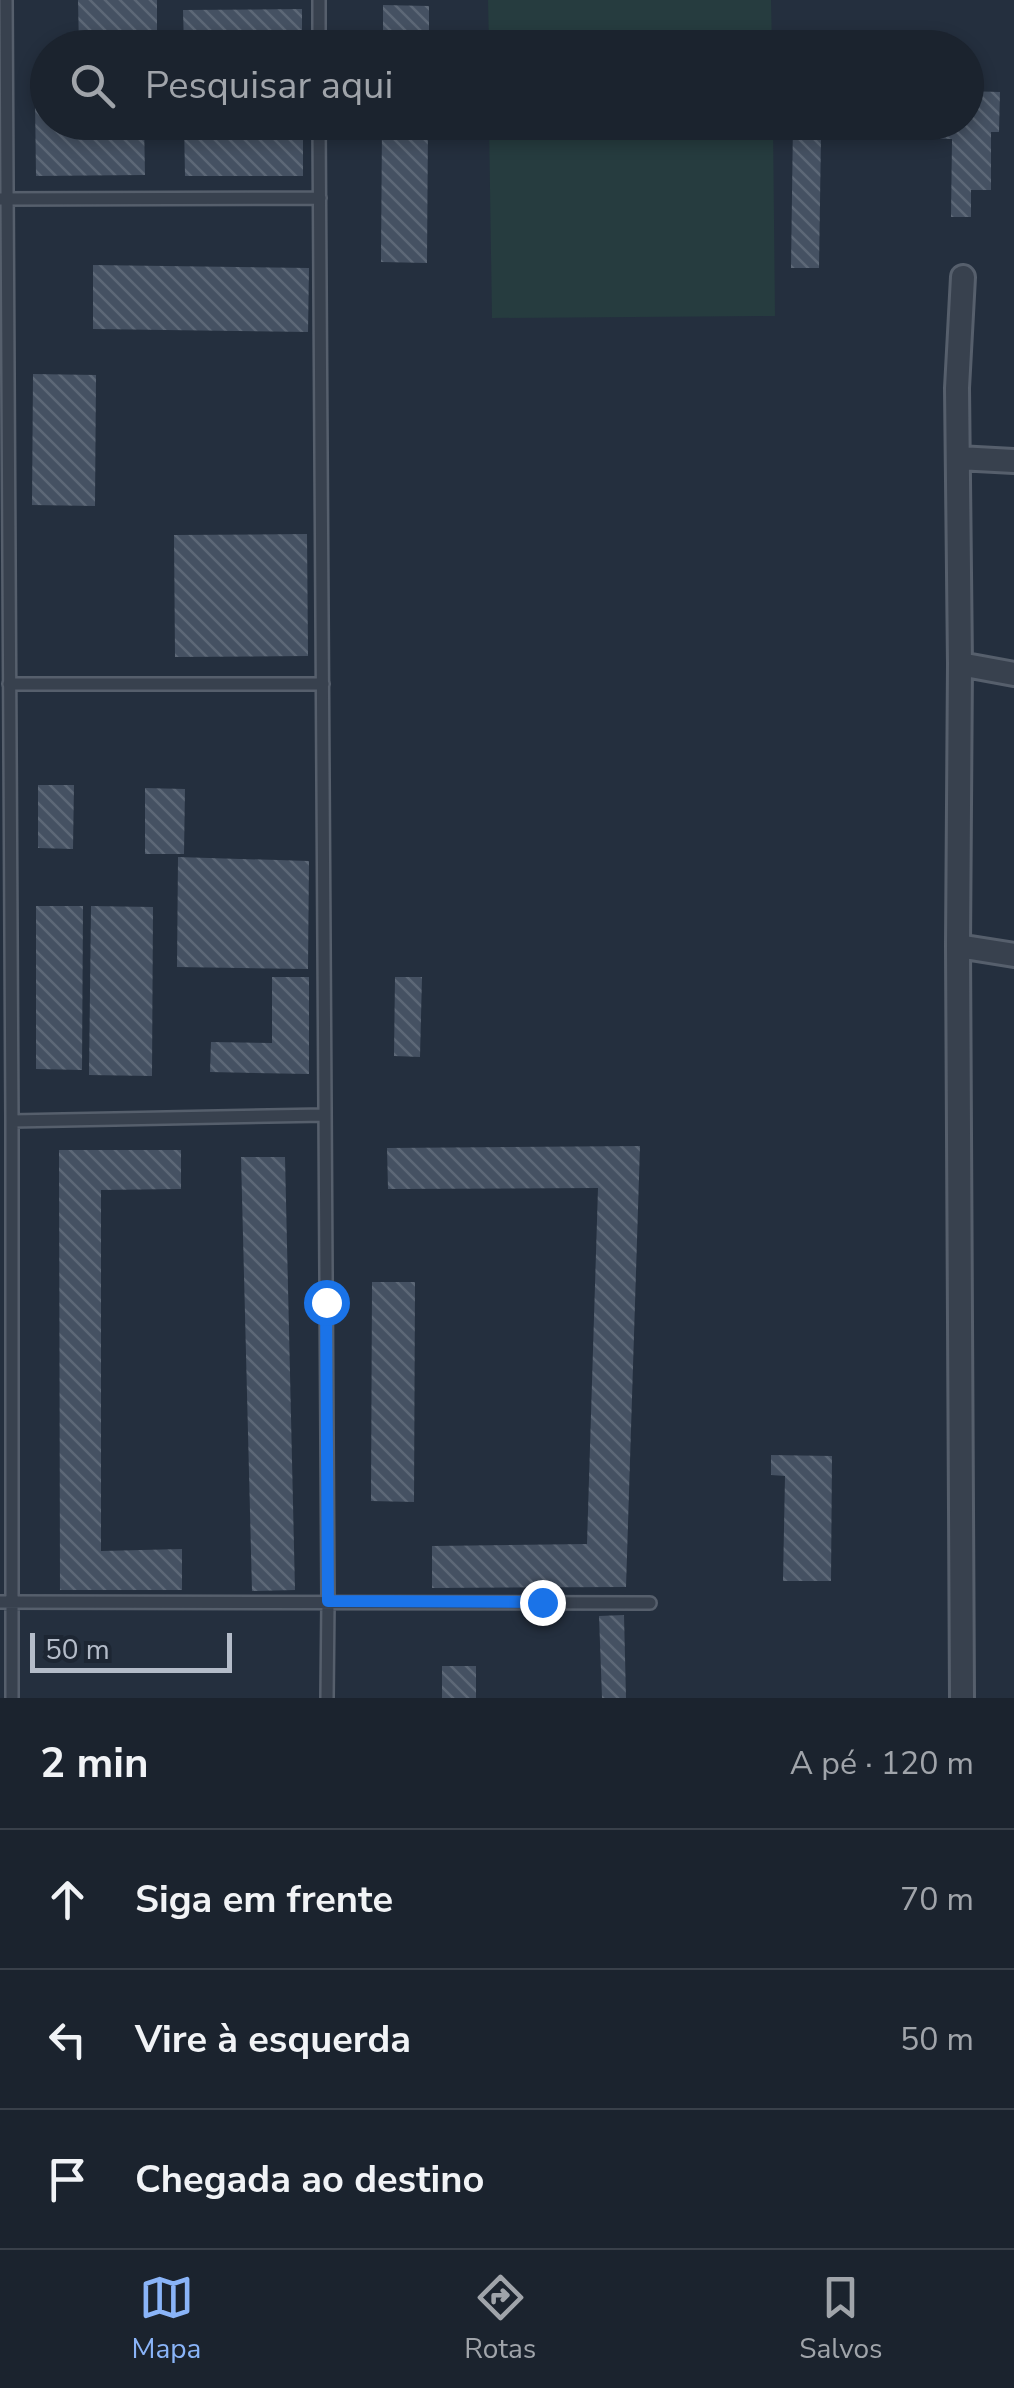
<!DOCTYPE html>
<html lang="pt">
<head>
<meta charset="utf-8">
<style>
	:root { --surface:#1b232e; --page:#242b36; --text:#f1f3f6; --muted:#a0a4aa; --line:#39404a; --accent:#8ab4f8 }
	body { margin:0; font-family:"Nunito Sans",sans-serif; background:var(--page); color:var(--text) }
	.scale { position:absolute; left:30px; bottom:25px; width:202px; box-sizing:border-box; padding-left:10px; border:5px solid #b4bcc9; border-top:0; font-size:28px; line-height:35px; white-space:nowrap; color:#b4bcc9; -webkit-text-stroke:8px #1d2633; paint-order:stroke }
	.stop { position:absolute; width:30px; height:30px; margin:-22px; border:8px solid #1a73e8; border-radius:50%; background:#fff }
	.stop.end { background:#1a73e8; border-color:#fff; box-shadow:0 2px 10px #0008 }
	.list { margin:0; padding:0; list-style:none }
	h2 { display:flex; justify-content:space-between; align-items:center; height:130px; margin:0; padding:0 40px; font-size:42px }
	h2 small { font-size:32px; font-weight:400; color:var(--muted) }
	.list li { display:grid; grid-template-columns:65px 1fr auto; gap:30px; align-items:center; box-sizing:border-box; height:140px; padding:0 40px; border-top:2px solid var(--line) }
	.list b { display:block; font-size:38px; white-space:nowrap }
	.list em { font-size:32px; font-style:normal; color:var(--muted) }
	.icon { flex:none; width:55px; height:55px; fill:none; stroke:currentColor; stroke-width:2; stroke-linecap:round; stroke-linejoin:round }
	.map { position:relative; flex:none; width:1014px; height:1698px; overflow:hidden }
	.search { position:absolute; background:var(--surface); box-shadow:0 5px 15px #0003; left:30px; right:30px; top:30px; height:110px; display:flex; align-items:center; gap:25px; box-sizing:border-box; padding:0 35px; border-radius:55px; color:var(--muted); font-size:38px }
	.sheet { height:550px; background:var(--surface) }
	nav { display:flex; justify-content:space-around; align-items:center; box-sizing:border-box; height:140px; border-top:2px solid var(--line); background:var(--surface); font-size:28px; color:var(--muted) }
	nav a { display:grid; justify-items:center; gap:5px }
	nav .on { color:var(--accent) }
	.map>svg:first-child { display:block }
	.park { fill:#263c3f }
	.building { fill:url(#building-back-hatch) }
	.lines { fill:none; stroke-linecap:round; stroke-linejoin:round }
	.service-casing { stroke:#565f6c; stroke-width:16 }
	.minor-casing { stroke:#565f6c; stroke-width:28 }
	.service { stroke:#38414e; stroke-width:11 }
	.minor { stroke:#38414e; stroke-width:22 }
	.route { stroke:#1a73e8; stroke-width:12 }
</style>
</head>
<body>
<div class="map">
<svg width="1014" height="1698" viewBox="0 0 1014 1698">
	<defs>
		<pattern id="building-back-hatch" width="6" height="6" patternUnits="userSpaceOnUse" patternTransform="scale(2.5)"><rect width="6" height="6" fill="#455162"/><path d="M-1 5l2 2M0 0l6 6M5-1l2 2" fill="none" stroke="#5d6877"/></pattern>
	</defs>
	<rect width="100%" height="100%" fill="#242f3e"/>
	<!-- park -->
	<path class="park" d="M 488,0 L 771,0 L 772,47 L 489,47 Z
		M 489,123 L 773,123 L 775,316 L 492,318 Z"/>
	<!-- building -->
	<path class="building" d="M 78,0 L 157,0 L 157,48 L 79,48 Z
		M 383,5 L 429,6 L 429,48 L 383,48 Z
		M 302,9 L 302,48 L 184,48 L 183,10 Z
		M 966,91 L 1000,92 L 999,132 L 991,132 L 991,190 L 971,190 L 971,217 L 951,217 L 952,139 L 821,136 L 819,268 L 791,268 L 793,122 L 966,122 Z
		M 35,100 L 48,100 L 48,122 L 144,122 L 145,175 L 36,176 Z
		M 184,122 L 303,122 L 303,176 L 185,176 Z
		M 382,122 L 428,122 L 427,263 L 381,262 Z
		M 93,265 L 309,268 L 308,332 L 93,329 Z
		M 33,374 L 96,375 L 95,506 L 32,505 Z
		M 307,534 L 308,656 L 175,657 L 174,535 Z
		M 38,785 L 74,785 L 73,849 L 38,848 Z
		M 145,788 L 185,789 L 184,854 L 145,854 Z
		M 178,857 L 309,861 L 308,969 L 177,967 Z
		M 36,906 L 83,906 L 82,1070 L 36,1069 Z
		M 91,906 L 153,907 L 152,1076 L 89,1075 Z
		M 272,977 L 309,977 L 309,1074 L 210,1072 L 211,1042 L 272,1043 Z
		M 395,977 L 422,977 L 420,1057 L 394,1056 Z
		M 640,1146 L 626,1587 L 432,1588 L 432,1546 L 587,1544 L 598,1188 L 388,1189 L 387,1148 Z
		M 59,1150 L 181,1150 L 181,1189 L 101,1190 L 101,1551 L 182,1549 L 182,1590 L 60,1590 Z
		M 241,1157 L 285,1157 L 295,1590 L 252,1591 Z
		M 372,1282 L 415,1282 L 414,1502 L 371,1501 Z
		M 771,1455 L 832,1456 L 831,1581 L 783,1581 L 785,1476 L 771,1475 Z
		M 624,1615 L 626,1698 L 602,1698 L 599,1616 Z
		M 442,1666 L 476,1666 L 476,1698 L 442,1698 Z"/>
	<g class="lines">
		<defs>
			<path id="service" d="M 6,0 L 12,1121 L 12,1698
				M 319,0 L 319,48
				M 319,122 L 328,1601 L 327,1698
				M 0,199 L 320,198
				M 9,684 L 323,684
				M 12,1121 L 325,1115
				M 0,1602 L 650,1603"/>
			<path id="minor" d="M 958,458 L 1014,461
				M 960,664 L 1014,674
				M 958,946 L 1014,955
				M 962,1698 L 958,946 L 960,664 L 957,388 L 963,277"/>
		</defs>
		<!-- service casing -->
		<use href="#service" class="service-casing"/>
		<!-- minor casing -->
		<use href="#minor" class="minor-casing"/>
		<!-- service -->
		<use href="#service" class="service"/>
		<!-- minor -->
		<use href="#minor" class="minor"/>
	</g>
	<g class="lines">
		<!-- route -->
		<path class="route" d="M 326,1302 L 328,1601 L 542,1602"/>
	</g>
</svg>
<div class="scale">50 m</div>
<div class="stop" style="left:326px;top:1302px"></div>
<div class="stop end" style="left:542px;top:1602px"></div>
<div class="search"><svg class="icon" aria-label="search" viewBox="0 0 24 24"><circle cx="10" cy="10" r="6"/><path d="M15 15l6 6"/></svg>Pesquisar aqui</div>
</div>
<section class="sheet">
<h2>2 min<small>A pé · 120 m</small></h2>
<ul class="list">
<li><svg class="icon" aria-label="ahead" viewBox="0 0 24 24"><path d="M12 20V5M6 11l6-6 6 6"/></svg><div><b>Siga em frente</b></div><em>70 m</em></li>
<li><svg class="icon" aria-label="left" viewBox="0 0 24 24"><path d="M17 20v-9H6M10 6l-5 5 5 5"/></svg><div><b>Vire à esquerda</b></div><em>50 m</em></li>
<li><svg class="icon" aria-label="arrive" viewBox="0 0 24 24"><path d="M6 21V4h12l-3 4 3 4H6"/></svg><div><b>Chegada ao destino</b></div></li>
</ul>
</section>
<nav>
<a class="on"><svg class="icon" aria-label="map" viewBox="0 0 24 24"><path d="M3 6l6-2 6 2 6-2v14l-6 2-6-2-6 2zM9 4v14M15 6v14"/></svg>Mapa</a>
<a><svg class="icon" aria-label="directions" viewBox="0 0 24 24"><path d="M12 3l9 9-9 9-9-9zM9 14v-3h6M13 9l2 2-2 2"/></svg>Rotas</a>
<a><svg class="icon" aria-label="saved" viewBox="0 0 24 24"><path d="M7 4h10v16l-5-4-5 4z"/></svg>Salvos</a>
</nav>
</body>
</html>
